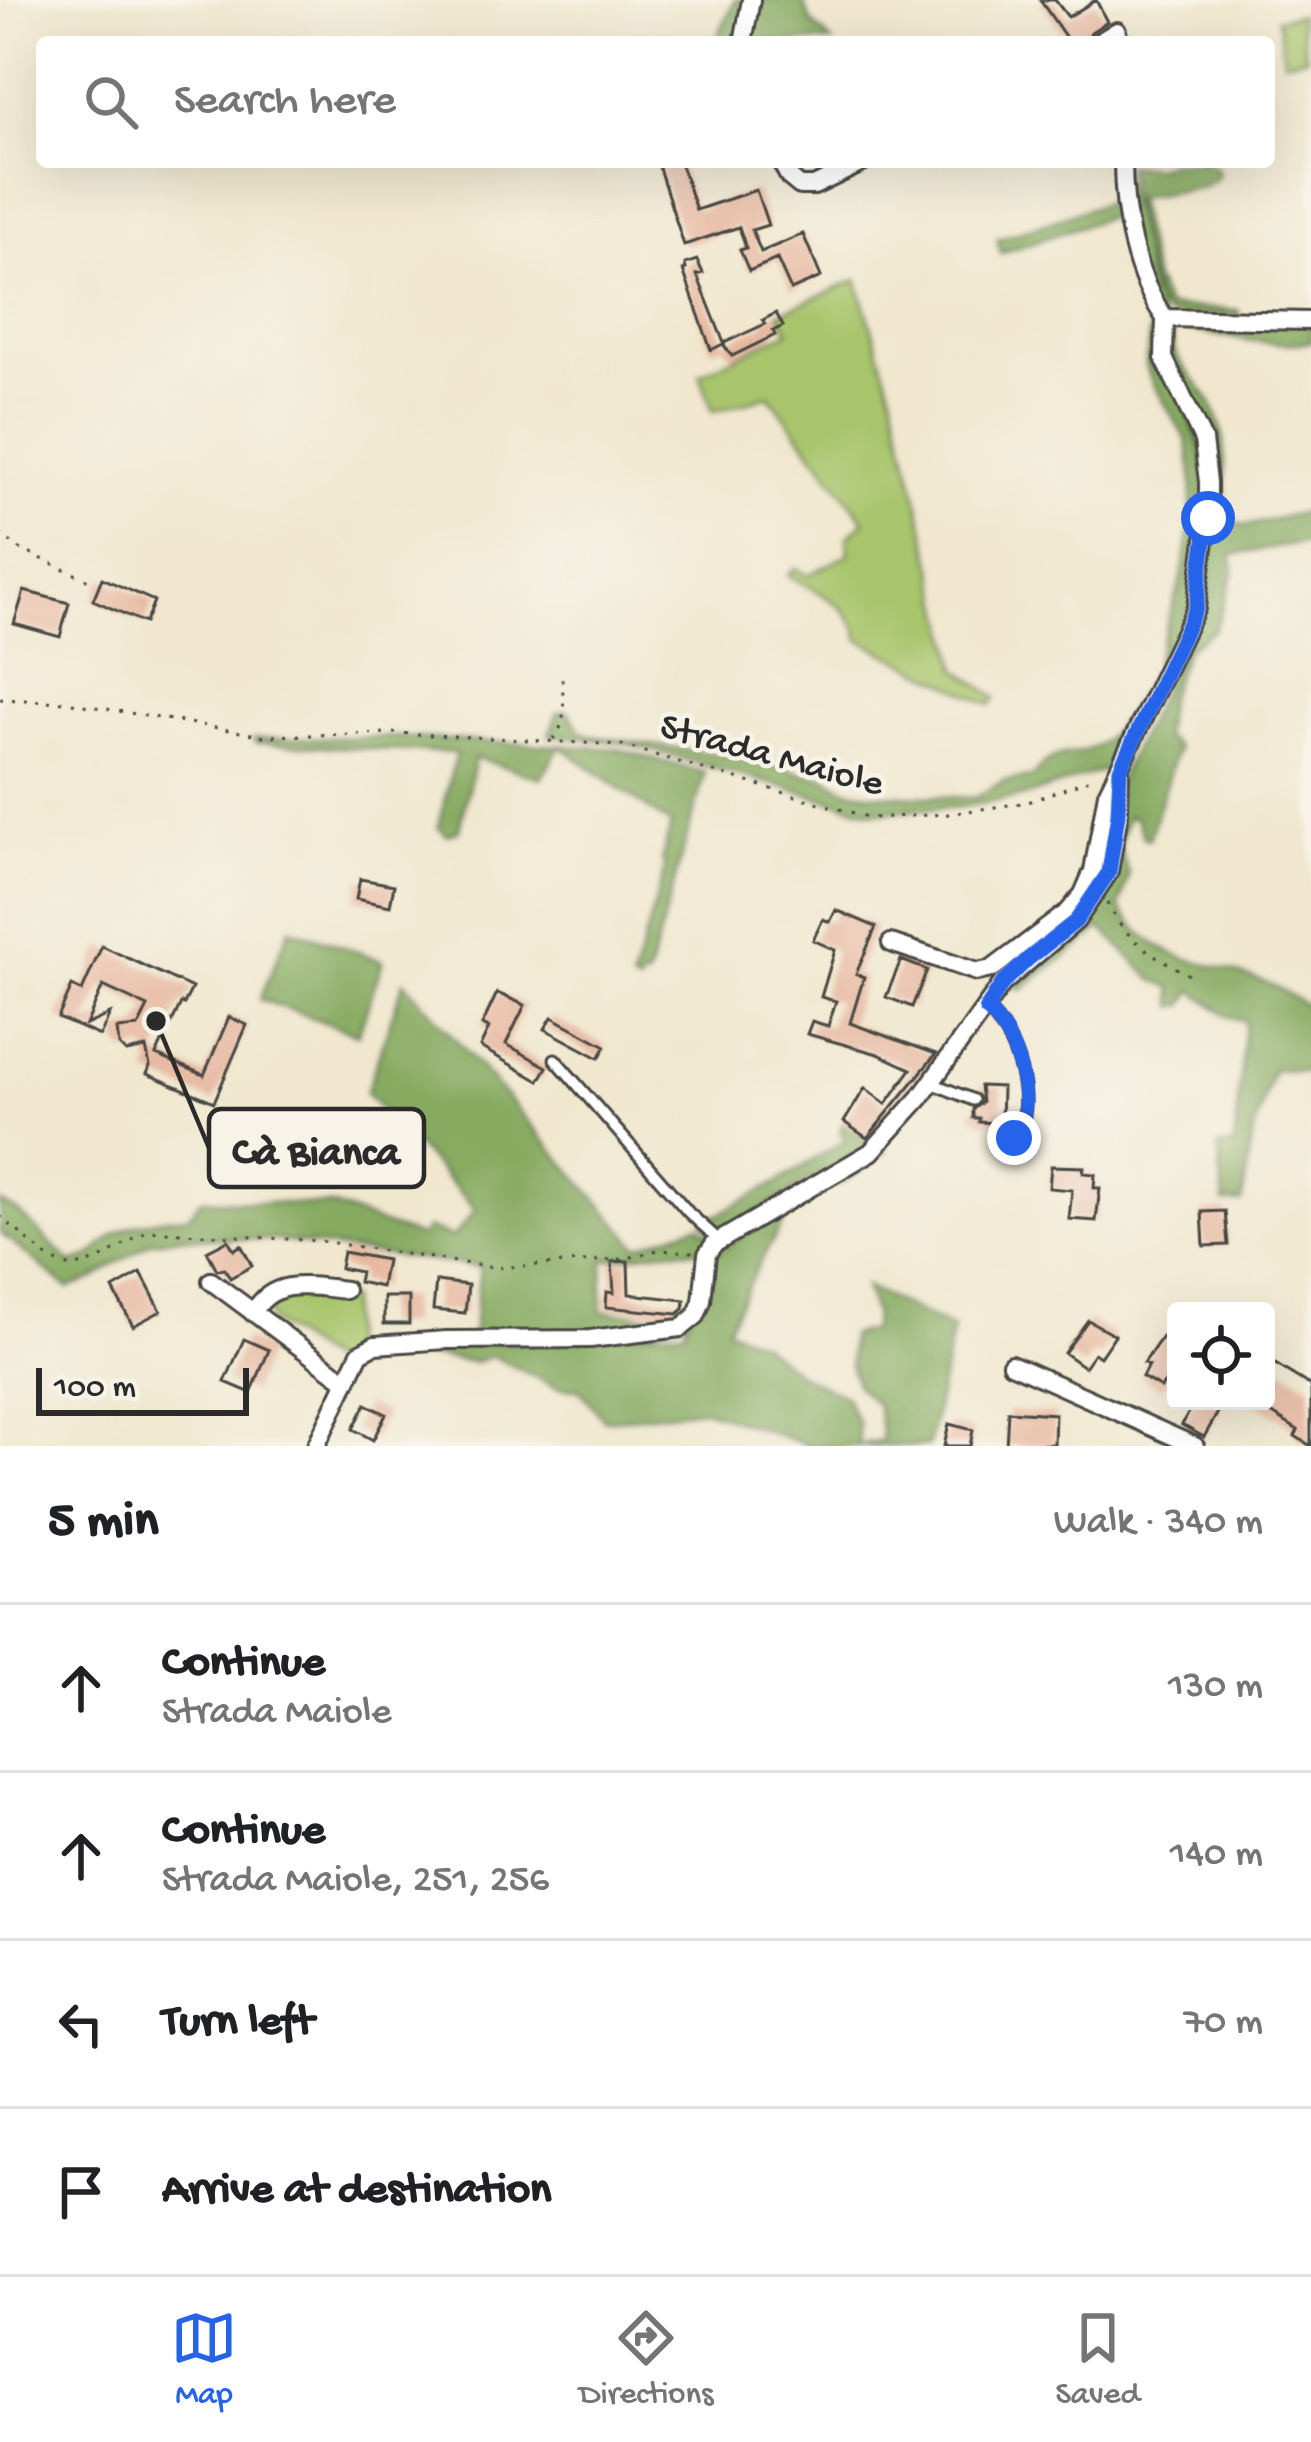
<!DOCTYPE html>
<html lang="en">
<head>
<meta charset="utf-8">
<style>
	:root { --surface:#fff; --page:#f6f6f6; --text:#202124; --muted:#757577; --line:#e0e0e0; --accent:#2563eb }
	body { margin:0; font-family:"Gochi Hand",sans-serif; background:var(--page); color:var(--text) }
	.controls { position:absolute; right:36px; bottom:36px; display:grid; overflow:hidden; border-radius:12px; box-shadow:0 12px 48px #0002 }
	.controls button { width:108px; height:108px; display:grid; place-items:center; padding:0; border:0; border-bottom:3px solid var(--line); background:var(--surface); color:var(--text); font:60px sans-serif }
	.scale { position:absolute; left:36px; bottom:30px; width:213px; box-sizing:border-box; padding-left:12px; border:6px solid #2b2b2b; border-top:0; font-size:33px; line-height:42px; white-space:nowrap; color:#2b2b2b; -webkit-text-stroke:9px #f7f3e8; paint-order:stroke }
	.stop { position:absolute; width:36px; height:36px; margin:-27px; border:9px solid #2563eb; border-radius:50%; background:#fff }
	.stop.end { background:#2563eb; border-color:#fff; box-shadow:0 3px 12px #0008 }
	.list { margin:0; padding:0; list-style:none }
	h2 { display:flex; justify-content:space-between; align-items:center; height:156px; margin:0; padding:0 48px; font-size:51px }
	h2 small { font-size:39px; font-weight:400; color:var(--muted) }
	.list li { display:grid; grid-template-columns:78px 1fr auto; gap:36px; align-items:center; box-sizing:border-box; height:168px; padding:0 48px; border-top:3px solid var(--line) }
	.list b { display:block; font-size:45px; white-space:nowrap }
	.list p { margin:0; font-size:39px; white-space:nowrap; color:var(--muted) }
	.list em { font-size:39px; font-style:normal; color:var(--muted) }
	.icon { flex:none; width:66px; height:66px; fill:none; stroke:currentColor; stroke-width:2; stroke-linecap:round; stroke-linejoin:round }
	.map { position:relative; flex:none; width:1311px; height:1446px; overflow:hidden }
	.search { position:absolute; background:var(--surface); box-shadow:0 12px 48px #0002; left:36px; right:36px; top:36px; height:132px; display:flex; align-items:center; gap:30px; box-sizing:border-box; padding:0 42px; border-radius:12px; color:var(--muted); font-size:45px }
	.sheet { height:828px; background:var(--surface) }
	nav { display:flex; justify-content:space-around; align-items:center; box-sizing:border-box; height:168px; border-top:3px solid var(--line); background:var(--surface); font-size:33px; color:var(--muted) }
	nav a { display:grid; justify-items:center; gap:6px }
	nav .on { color:var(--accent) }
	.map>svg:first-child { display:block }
	.green { fill:#a8c56c; stroke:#6a784c; stroke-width:3 }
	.forest { fill:#86aa60; stroke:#586a46; stroke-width:3 }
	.building { fill:#e7b8a0 }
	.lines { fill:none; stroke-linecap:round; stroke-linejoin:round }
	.lane-casing { stroke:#494743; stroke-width:15 }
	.street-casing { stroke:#494743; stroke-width:22 }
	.path { stroke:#494743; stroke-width:3; stroke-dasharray:3 9; stroke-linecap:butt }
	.lane { stroke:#fff; stroke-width:9 }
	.street { stroke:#fff; stroke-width:16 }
	.route { stroke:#2563eb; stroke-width:15 }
	.labels { text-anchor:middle; stroke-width:9; stroke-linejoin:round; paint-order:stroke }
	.street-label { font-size:39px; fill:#2b2b2b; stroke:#f7f3e8 }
	.leader { fill:none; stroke:#2b2b2b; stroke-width:4.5 }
	.callout-dot { fill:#2b2b2b; stroke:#f7f3e8; stroke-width:4.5 }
	.callout { fill:#f7f3e8; stroke:#2b2b2b; stroke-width:4.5 }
	.callout-label { font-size:42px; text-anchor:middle; font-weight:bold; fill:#2b2b2b }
</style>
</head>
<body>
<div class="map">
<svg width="1311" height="1446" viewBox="0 0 1311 1446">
	<rect width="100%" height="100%" fill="#f7f3e8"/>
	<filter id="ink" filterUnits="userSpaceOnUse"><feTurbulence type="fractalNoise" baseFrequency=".00833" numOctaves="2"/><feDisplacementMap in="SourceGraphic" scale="24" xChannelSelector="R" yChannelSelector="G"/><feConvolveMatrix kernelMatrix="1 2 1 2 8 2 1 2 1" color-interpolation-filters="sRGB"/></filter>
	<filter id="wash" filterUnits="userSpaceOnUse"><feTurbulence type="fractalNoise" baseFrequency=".004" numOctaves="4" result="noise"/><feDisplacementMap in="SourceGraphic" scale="48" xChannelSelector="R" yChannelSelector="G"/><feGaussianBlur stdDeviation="2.7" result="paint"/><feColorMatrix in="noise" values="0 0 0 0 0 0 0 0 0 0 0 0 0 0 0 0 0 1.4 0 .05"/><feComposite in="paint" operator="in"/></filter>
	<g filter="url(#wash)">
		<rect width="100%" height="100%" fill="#f0e7ce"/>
		<!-- green -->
		<path class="green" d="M 1299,15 L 1306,57 L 1284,61 L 1277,18 Z
			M 857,280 L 893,396 L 958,669 L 996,698 L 991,705 L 860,640 C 852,604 818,593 788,575 L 796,568 L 808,575 L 849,554 L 847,537 L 865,521 L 769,395 L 713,412 L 700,374 L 789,331 L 779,313 Z
			M 294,1290 L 349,1299 L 348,1351 L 342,1370 L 271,1322 L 266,1303 Z"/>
		<!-- forest -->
		<path class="forest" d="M 735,0 L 802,0 L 812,23 L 832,42 L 715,42 Z
			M 1110,162 L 1119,162 L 1161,318 L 1157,340 L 1200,442 L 1204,482 L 1192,605 L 1116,766 L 1026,796 L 962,807 L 872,812 L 622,742 L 549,735 L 558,712 L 568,711 L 580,730 L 590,736 L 716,754 L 827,778 L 844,789 L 873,794 L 975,798 L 1003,781 L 1032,777 C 1059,743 1070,762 1099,744 C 1117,733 1144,686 1157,667 L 1155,662 L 1182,576 L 1191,526 L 1192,473 L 1187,441 L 1150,378 L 1146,364 L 1151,319 L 1134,293 L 1111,216 L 1001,253 L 997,239 L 1114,200 Z
			M 1170,162 L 1205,162 L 1217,169 L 1218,177 L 1203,187 L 1136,198 L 1154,280 L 1167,307 L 1238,310 L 1240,315 L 1168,316 L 1150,293 L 1126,165 L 1157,167 Z
			M 1311,323 L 1311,342 C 1264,348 1220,334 1174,328 C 1166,360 1196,376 1210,401 C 1233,440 1220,479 1228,521 L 1247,526 L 1311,510 L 1311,542 L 1232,555 L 1234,572 L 1215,629 L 1187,648 L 1168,695 L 1163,736 L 1177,748 L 1149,839 L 1143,837 L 1136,818 L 1127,816 L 1119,847 L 1129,874 L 1119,907 C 1161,968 1207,958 1269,984 C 1284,990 1297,1000 1311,1009 L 1311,1087 L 1307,1072 L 1273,1070 L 1253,1134 L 1242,1202 L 1224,1203 L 1218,1147 L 1234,1146 L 1245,1021 L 1227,1016 L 1193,990 L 1184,1005 L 1174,1006 L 1172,987 L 1153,980 L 1101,928 C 1076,952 1047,968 1020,990 L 1013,983 L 1080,924 L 1112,794 L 1200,609 L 1212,481 L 1166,358 L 1166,325 Z
			M 398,737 L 618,749 L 705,773 L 647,978 L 642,977 L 639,985 L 632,981 L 665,869 L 662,859 L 671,825 L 560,746 L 541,778 L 475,758 L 459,830 L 447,835 L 438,827 L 456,753 L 255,743 L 254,739 Z
			M 290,928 L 383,961 L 358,1034 L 260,999 Z
			M 404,981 L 638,1246 L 698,1225 L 715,1239 L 705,1252 C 669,1246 640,1255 604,1260 L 601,1311 L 687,1319 L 649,1330 L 472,1338 L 480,1267 L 275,1240 L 178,1237 L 151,1242 L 91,1280 L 68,1288 L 0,1233 L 0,1202 L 18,1212 L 71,1263 C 96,1257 93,1251 112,1237 C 133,1221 162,1218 188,1216 L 201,1199 L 332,1206 L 420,1237 L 427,1228 L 452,1238 L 476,1210 L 366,1093 Z
			M 842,1124 L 872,1144 L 719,1236 L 703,1222 L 775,1184 L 846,1140 L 840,1132 Z
			M 880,1149 L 886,1152 L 846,1181 L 794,1204 L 757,1267 L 727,1328 L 760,1342 L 800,1375 L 845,1396 L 858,1423 L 859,1445 L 882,1440 L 877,1405 L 857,1386 L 850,1365 L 850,1335 L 871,1330 L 874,1317 L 865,1287 L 953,1329 L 928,1446 L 810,1446 L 704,1409 L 604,1420 L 579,1389 L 558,1388 L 492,1356 L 475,1362 L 378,1350 L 684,1330 L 711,1256 Z"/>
		<g id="blocks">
			<!-- building -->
			<path class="building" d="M 1040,0 L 1055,0 L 1068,17 L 1096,0 L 1107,22 L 1091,32 L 1086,42 L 1069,42 Z
				M 657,162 L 680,162 L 696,210 L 756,190 L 768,225 L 752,230 L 761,252 L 803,234 L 821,277 L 791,290 L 777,259 L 749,271 L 740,250 L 746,248 L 739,227 L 684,245 Z
				M 697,260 L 703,273 L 697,275 L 724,343 L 765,324 L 763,320 L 776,313 L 783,326 L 773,331 L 775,335 L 732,356 L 723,344 L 711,350 L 683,270 L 686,269 L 685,264 Z
				M 102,578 L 154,601 L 145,623 L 93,600 Z
				M 24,591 L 69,603 L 60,637 L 14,624 Z
				M 360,879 L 394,885 L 390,906 L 356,899 Z
				M 836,910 L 876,927 L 856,974 L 864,977 L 850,1023 L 936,1054 L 867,1138 L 844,1122 L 865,1088 L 886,1104 L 911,1069 L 878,1054 L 807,1034 L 812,1021 L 828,1026 L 836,1001 L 821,997 L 835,950 L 813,940 L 823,919 L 830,922 Z
				M 102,946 L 192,988 L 184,1004 L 181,1003 L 156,1055 L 204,1075 L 229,1017 L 247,1025 L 214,1102 L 147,1074 L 150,1066 L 146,1048 L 126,1052 L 119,1045 L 117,1029 L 138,1027 L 148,1007 L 103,986 L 86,1025 L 110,1014 L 100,1036 L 58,1018 L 72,986 L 82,991 Z
				M 901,960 L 927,970 L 912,1007 L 886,997 Z
				M 497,993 L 525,1005 L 506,1044 L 547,1067 L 539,1081 L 480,1047 L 489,1028 L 482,1025 Z
				M 552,1017 L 606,1046 L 599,1058 L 545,1029 Z
				M 980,1086 L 1002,1087 L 1001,1123 L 979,1122 L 979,1118 L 973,1118 L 973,1109 L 982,1102 Z
				M 1051,1166 L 1084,1167 L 1083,1173 L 1095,1174 L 1094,1188 L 1100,1188 L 1096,1221 L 1069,1219 L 1072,1190 L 1049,1188 Z
				M 1225,1211 L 1228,1245 L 1204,1246 L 1202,1212 Z
				M 228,1240 L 234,1250 L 241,1245 L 252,1266 L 230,1278 L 225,1269 L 217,1270 L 207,1251 Z
				M 343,1252 L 386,1260 L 381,1287 L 358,1282 L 360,1272 L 340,1268 Z
				M 628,1261 L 629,1294 L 685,1300 L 684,1309 L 678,1314 L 606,1307 L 607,1292 L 614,1293 L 612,1262 Z
				M 141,1273 L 161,1311 L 133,1326 L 113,1289 Z
				M 436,1281 L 468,1285 L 465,1313 L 433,1310 Z
				M 384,1297 L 409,1297 L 409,1324 L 384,1324 Z
				M 1088,1320 L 1115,1335 L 1100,1357 L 1094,1353 L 1084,1367 L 1064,1353 Z
				M 1162,1337 L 1176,1344 L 1176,1369 L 1161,1388 L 1142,1377 L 1148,1365 L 1144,1363 Z
				M 244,1339 L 269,1350 L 251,1393 L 225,1382 Z
				M 1272,1362 L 1311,1386 L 1311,1446 L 1295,1436 L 1298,1430 L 1252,1401 L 1266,1401 L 1266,1372 Z
				M 1195,1401 L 1217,1401 L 1216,1404 L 1221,1407 L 1204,1437 L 1182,1425 Z
				M 366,1404 L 386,1414 L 373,1440 L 353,1429 Z
				M 1008,1411 L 1055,1414 L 1054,1444 L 1006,1446 Z
				M 949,1424 L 973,1430 L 970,1446 L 944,1446 Z"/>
		</g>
	</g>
	<g filter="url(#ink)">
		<use href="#blocks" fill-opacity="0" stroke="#494743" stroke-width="3"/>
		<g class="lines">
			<defs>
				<path id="lane" d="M 986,1009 C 1015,1032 1040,1108 1014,1138
					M 555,1059 L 689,1213 L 719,1240
					M 932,1083 L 973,1100"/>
				<path id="street" d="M 743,42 L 751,0
					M 1099,42 L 1117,31 L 1119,42
					M 781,162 L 789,177 L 800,186 L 814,186 L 864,162
					M 1123,162 C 1123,213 1135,277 1165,318
					M 891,943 L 977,972 L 992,969 L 1068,912 L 1083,894 L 1093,871 L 1107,793 L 1196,608 L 1208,517 L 1208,482 L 1203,440 L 1164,358 L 1165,318 L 1311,321
					M 211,1281 L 346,1381
					M 253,1313 C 273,1277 310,1286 345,1290
					M 1011,1364 L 1195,1446
					M 316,1446 L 360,1353 L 375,1345 L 446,1340 L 590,1339 L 681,1328 L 696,1316 L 702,1301 L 707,1254 L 714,1244 L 871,1152 L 920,1098 L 1002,984 L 1076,921 L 1109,872 L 1119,814 L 1120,769"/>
			</defs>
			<!-- lane casing -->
			<use href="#lane" class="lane-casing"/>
			<!-- street casing -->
			<use href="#street" class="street-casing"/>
			<!-- path -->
			<path class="path" d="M 0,534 L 20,549 L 93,582
				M 0,699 L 66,702 L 264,736 L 396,733 L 621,745 L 871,818 L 949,814 L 1028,802 L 1095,777
				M 553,739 C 570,722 561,693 562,671
				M 1107,903 C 1124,940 1156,957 1189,975
				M 0,1216 L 52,1261 L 72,1267 L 98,1260 L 148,1231 L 321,1241 L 496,1268 L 624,1259 L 658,1250 L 694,1252"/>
			<!-- lane -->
			<use href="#lane" class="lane"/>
			<!-- street -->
			<use href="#street" class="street"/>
		</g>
	</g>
	<g class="lines" filter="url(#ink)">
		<!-- route -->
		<path class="route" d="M 1014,1138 C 1040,1108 1015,1031 986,1009 L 1002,984 L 1028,959 L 1076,921 L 1109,872 L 1118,814 L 1120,769 L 1196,608 L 1208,518"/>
	</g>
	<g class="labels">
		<!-- street labels -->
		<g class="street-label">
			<text transform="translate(773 751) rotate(15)" y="14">Strada Maiole</text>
		</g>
	</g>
	<!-- callouts -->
	<path class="leader" d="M156 1021L209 1148"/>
	<circle class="callout-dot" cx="156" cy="1021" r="12"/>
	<rect class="callout" x="209" y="1109" width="215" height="78" rx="12"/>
	<g class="callout-label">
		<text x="316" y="1163">Cà Bianca</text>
	</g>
</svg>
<div class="controls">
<button><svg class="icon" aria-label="locate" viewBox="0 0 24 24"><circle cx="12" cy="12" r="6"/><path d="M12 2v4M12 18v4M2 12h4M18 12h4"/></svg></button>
</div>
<div class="scale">100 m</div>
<div class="stop" style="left:1208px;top:518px"></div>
<div class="stop end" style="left:1014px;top:1138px"></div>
<div class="search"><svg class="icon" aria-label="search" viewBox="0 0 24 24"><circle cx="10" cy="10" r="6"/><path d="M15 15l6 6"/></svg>Search here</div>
</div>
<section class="sheet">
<h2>5 min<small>Walk · 340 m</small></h2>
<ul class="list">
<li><svg class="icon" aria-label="ahead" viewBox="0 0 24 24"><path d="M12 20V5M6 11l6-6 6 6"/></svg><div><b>Continue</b><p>Strada Maiole</p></div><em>130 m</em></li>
<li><svg class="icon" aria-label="ahead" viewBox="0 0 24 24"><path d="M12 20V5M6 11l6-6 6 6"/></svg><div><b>Continue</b><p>Strada Maiole, 251, 256</p></div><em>140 m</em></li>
<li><svg class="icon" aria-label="left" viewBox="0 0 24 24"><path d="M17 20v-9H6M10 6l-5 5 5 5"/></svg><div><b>Turn left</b></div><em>70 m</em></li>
<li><svg class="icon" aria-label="arrive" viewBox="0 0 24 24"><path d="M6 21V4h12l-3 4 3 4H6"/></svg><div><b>Arrive at destination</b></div></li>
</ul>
</section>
<nav>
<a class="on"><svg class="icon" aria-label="map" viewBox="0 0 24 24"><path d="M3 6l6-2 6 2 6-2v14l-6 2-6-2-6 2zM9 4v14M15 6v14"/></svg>Map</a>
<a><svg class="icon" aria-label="directions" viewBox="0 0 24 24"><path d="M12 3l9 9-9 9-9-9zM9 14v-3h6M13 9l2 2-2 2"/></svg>Directions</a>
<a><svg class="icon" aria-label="saved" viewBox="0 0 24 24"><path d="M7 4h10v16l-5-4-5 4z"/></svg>Saved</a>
</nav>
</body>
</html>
